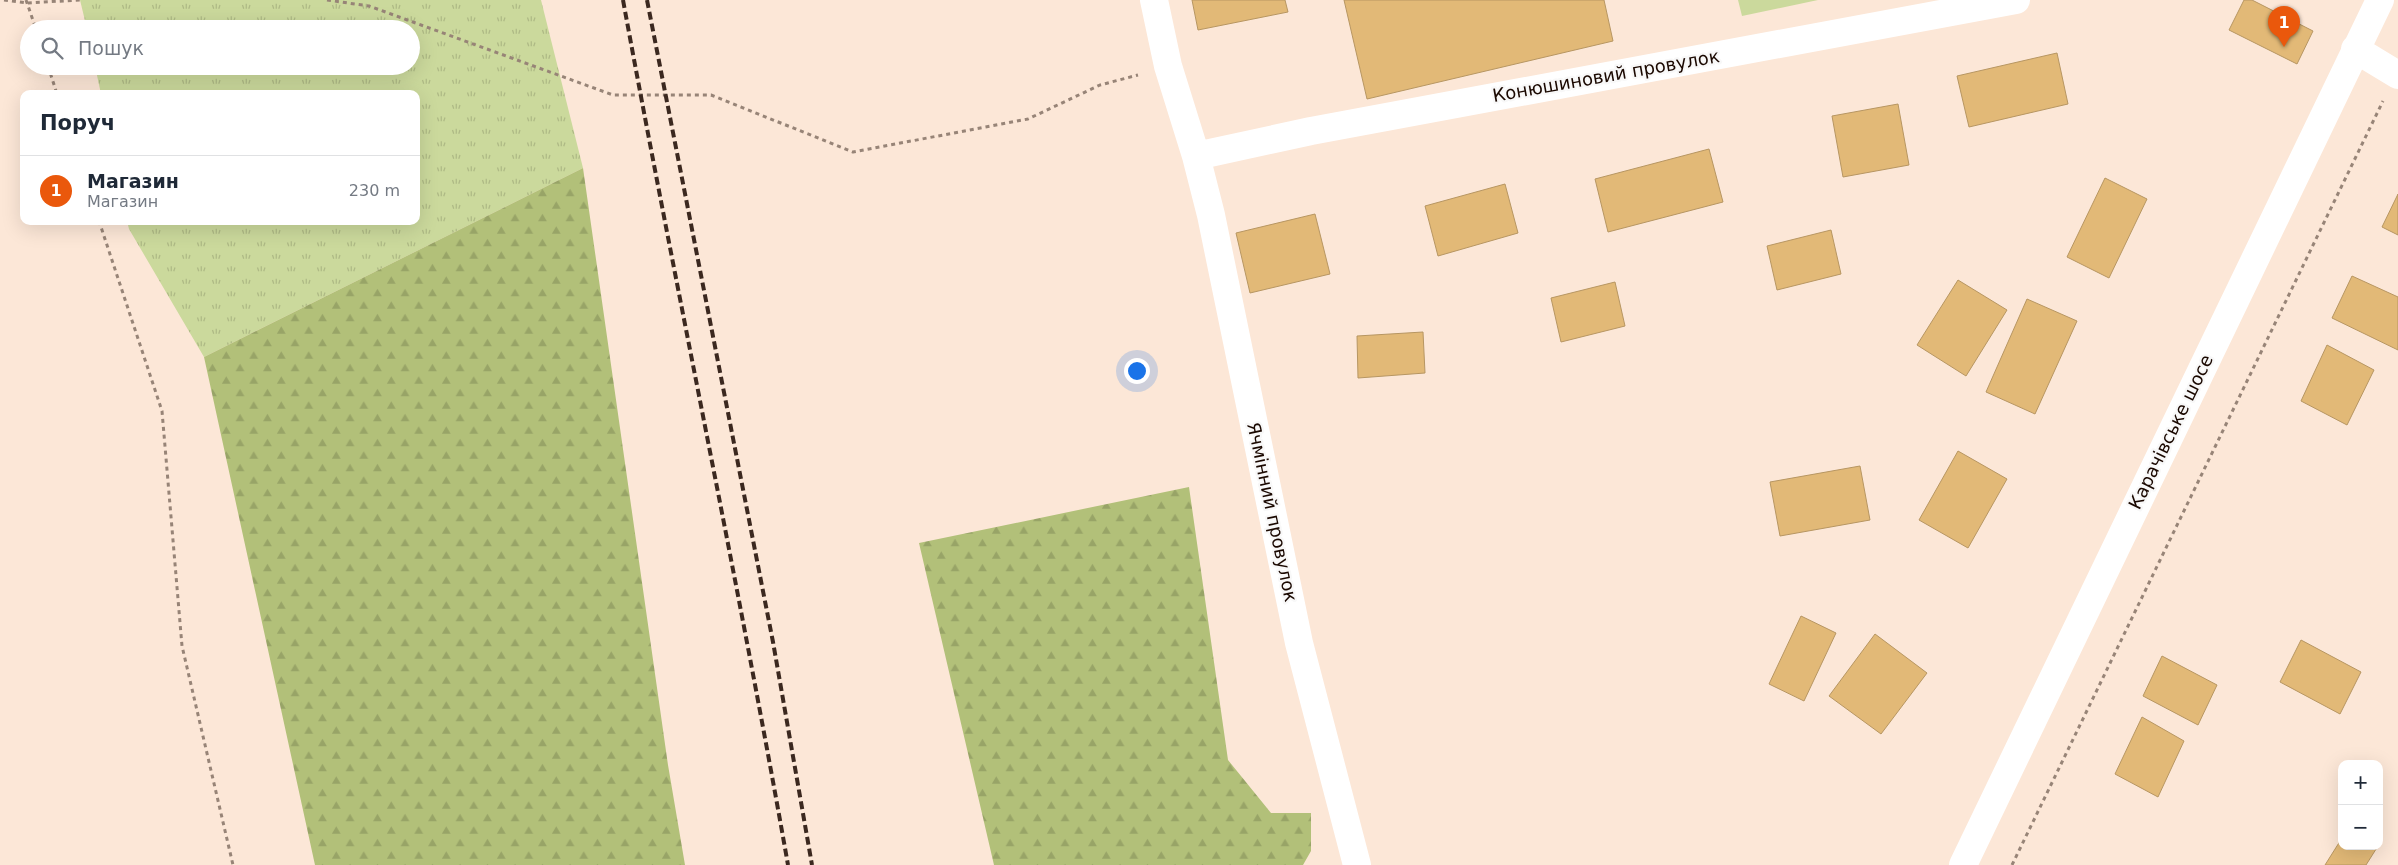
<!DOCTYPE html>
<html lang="uk">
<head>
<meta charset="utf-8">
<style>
	:root { --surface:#fff; --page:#f2f2f3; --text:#1f2937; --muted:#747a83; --line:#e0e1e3; --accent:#ea580c }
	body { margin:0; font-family:"DejaVu Sans",sans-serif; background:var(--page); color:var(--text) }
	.controls { position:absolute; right:15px; bottom:15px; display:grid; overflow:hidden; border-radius:10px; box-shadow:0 5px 20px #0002 }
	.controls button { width:45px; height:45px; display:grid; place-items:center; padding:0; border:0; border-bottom:1px solid var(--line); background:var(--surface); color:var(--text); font:25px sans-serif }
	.you { position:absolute; left:1136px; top:370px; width:18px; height:18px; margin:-12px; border:4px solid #fff; border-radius:50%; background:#1a73e8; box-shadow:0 0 0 8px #1a73e833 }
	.badge { display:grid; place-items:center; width:32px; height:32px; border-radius:50%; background:var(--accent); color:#fff; font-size:16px; font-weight:700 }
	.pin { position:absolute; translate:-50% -41px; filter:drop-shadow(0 1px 2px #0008) }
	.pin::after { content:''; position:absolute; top:26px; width:18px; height:15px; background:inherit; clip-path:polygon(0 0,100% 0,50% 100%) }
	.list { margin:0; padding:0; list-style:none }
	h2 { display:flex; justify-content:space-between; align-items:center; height:65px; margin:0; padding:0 20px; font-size:21px }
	h2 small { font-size:16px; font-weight:400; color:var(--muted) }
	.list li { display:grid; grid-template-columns:32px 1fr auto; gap:15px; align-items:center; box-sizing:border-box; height:70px; padding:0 20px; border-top:1px solid var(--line) }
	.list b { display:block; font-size:19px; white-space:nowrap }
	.list p { margin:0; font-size:16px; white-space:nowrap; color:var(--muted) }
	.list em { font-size:16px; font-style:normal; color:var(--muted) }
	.icon { flex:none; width:28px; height:28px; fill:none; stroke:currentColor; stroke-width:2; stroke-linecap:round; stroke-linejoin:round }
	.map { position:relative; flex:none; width:2398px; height:865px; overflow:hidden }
	.search { position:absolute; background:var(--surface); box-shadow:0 5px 20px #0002; left:20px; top:20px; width:400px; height:55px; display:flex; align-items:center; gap:12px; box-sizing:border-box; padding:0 18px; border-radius:28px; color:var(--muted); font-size:19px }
	.panel { position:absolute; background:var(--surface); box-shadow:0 5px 20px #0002; left:20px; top:90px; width:400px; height:135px; border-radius:10px }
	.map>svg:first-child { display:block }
	.grass { fill:url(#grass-tufts) }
	.forest { fill:url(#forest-firs) }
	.garden { fill:#cbd99c }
	.building { fill:#e2b977; stroke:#b79662 }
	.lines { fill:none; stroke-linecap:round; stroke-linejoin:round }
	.path { stroke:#978477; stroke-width:3; stroke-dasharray:4 4; stroke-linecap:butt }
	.street { stroke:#fff; stroke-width:28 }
	.secondary { stroke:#fff; stroke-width:28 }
	.rail { stroke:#3b281f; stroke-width:4; stroke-dasharray:8 4; stroke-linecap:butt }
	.labels { text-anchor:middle; stroke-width:4.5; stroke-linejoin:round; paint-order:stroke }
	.street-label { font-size:18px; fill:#1a0800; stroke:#f8f8f8 }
</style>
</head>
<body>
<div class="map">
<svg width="2398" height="865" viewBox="0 0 2398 865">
	<defs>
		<pattern id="grass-tufts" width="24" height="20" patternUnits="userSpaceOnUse" patternTransform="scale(1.25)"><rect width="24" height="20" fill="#cbd99c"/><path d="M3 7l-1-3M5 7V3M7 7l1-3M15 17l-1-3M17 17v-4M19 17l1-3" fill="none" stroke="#aeb985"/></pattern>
		<pattern id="forest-firs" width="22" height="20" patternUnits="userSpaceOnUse" patternTransform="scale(1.25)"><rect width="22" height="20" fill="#b2c079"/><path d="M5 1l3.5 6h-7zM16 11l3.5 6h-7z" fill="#98a467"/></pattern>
	</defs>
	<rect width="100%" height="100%" fill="#fce7d7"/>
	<!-- grass -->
	<path class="grass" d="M 80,0 L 541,0 L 583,168 L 204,357 L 129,229 L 127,221 L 416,221 L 416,94 L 101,94 L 95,66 L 411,66 L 411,29 L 87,29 Z"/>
	<!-- forest -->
	<path class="forest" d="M 583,168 L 668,765 L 685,865 L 315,865 L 204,357 Z
		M 1189,487 L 1228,760 L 1271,813 L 1311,813 L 1311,851 L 1303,865 L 994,865 L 919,543 Z"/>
	<!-- garden -->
	<path class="garden" d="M 1738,0 L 1818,0 L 1742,16 Z"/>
	<!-- building -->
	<path class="building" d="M 1192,0 L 1285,0 L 1288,12 L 1198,30 Z
		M 1344,0 L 1604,0 L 1613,41 L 1367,99 Z
		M 2244,0 L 2252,0 L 2313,31 L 2297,64 L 2229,30 Z
		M 2057,53 L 2068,104 L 1969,127 L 1957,76 Z
		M 1898,104 L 1909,165 L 1843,177 L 1832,116 Z
		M 1709,149 L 1723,202 L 1608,232 L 1595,179 Z
		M 2105,178 L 2147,199 L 2109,278 L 2067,257 Z
		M 1505,184 L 1518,233 L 1438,256 L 1425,206 Z
		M 2398,194 L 2398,235 L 2382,227 Z
		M 1315,214 L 1330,274 L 1250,293 L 1236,233 Z
		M 1831,230 L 1841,274 L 1777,290 L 1767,246 Z
		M 2352,276 L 2398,297 L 2398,350 L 2332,318 Z
		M 1958,280 L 2007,310 L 1966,376 L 1917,345 Z
		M 1615,282 L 1625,326 L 1561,342 L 1551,298 Z
		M 2027,299 L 2077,321 L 2035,414 L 1986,392 Z
		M 1423,332 L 1425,373 L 1358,378 L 1357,336 Z
		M 2327,345 L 2374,370 L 2347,425 L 2301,401 Z
		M 1958,451 L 2007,479 L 1968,548 L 1919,520 Z
		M 1860,466 L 1870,520 L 1780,536 L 1770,482 Z
		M 1801,616 L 1836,633 L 1804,701 L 1769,684 Z
		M 1875,634 L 1927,673 L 1881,734 L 1829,696 Z
		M 2301,640 L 2361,672 L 2340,714 L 2280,682 Z
		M 2162,656 L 2217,685 L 2198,725 L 2143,696 Z
		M 2142,717 L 2184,741 L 2158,797 L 2115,774 Z
		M 2342,838 L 2342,846 L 2378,846 L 2366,865 L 2325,865 Z"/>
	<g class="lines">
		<!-- path -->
		<path class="path" d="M 4,0 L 27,3 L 80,0
			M 26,0 L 36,29
			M 327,0 L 369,6 L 613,95 L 711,95 L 853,152 L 1028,119 L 1100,85 L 1138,75
			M 48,66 L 57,94
			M 99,221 L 162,411 L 182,646 L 233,865
			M 2012,865 L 2383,101"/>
		<!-- street -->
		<path class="street" d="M 1154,0 L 1168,66 L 1196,156 L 1211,215 L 1299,643 L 1357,865
			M 2355,49 L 2398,75
			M 1196,156 L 1311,131 L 2016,0"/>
		<!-- secondary -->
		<path class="secondary" d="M 1963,865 L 2380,0"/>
		<!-- rail -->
		<path class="rail" d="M 623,0 C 676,289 737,576 788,865
			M 647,0 L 773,642 L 812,865"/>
	</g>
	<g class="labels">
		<!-- street labels -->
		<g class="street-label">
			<text transform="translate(1606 76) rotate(-10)" y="6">Конюшиновий провулок</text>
			<text transform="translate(2171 432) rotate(-64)" y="6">Карачівське шосе</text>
			<text transform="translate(1272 512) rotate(78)" y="6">Ячмінний провулок</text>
		</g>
	</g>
</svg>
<div class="controls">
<button>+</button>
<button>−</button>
</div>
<div class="you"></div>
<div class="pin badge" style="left:2284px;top:47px">1</div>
<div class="search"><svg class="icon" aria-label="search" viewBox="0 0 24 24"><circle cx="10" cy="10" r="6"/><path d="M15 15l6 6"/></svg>Пошук</div>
<section class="panel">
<h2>Поруч<small></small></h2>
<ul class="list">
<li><span class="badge">1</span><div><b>Магазин</b><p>Магазин</p></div><em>230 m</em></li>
</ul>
</section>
</div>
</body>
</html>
